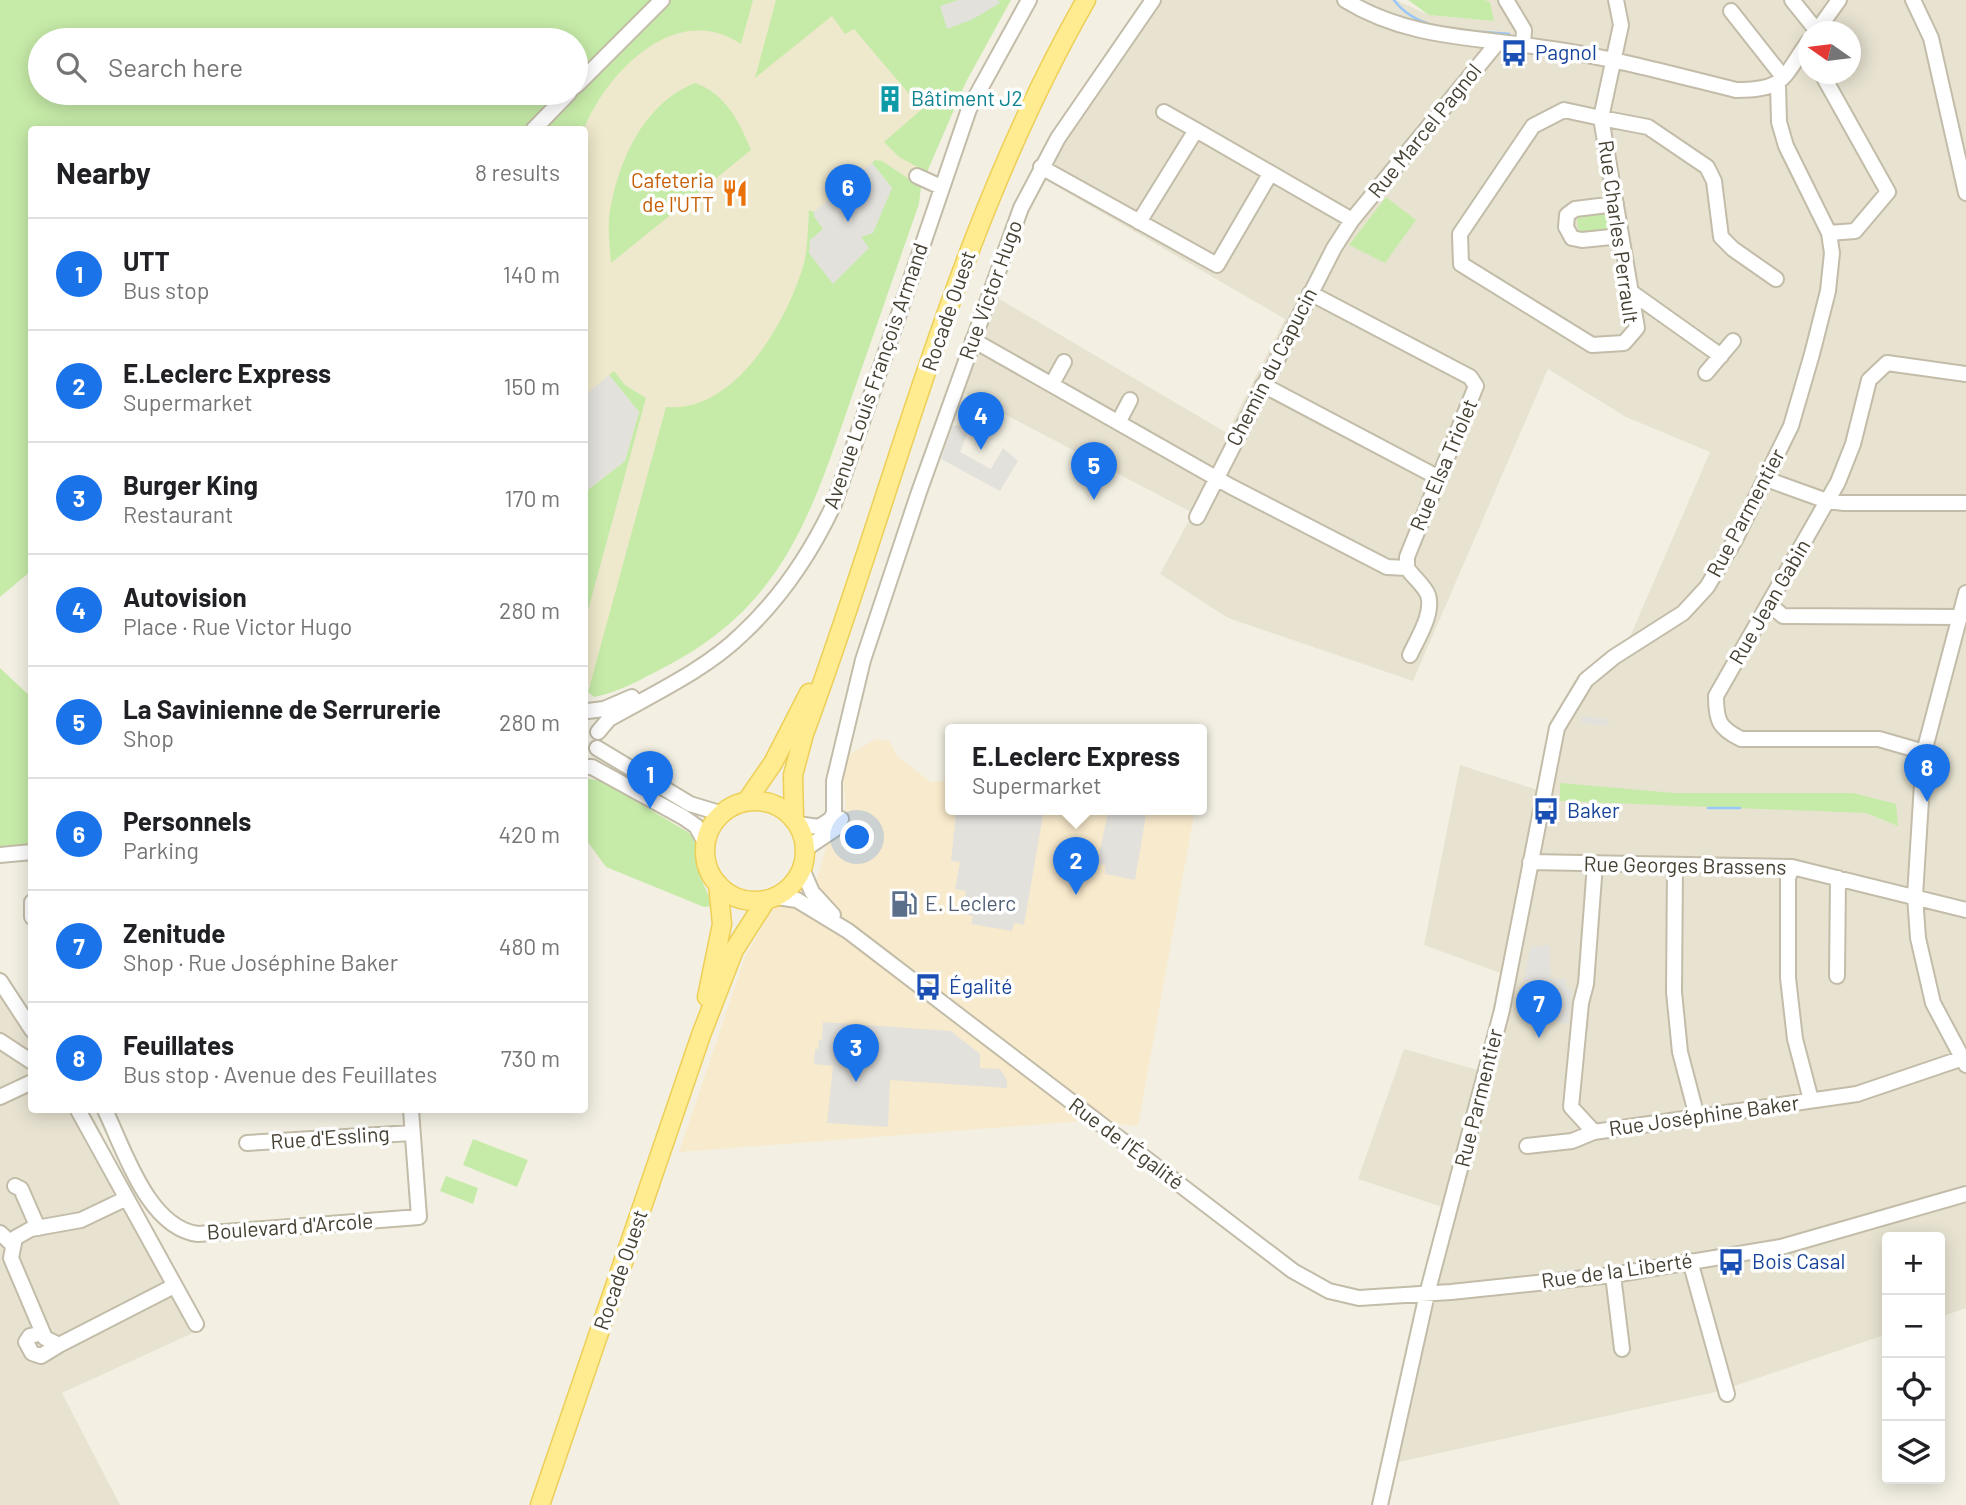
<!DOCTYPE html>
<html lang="en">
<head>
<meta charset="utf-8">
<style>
	:root { --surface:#fff; --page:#f2f2f2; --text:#202124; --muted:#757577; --line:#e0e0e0; --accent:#1a73e8 }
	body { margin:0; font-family:Barlow,sans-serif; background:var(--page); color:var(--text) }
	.controls { position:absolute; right:21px; bottom:21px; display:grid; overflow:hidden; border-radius:7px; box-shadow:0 4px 18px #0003 }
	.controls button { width:63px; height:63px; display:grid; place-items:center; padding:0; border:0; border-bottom:2px solid var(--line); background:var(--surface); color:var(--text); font:35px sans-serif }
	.compass { position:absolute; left:1798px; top:21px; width:63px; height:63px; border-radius:50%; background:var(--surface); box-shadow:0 4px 18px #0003; rotate:284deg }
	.you { position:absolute; left:858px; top:838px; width:24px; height:24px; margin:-18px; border:5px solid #fff; border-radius:50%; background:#1a73e8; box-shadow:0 0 0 10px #1a73e833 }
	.badge { display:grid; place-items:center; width:46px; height:46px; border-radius:50%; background:var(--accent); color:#fff; font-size:23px; font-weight:700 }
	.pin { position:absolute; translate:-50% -58px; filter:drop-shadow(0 2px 4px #0008) }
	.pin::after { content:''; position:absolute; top:37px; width:24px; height:21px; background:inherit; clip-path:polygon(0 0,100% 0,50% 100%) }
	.popup { position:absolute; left:945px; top:724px; width:262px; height:91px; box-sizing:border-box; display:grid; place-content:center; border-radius:7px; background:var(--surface); filter:drop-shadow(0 2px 5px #0005); font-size:23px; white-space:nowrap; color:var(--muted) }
	.popup b { font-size:26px; color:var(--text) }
	.popup::after { content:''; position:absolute; left:50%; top:100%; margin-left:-14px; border:14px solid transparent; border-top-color:var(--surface) }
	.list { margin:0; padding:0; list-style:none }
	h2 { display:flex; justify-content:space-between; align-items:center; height:91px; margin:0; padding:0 28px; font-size:30px }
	h2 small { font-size:23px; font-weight:400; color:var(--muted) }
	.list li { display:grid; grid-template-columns:46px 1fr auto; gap:21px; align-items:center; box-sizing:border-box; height:112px; padding:0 28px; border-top:2px solid var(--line) }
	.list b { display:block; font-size:26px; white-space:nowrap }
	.list p { margin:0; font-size:23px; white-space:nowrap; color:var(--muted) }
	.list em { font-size:23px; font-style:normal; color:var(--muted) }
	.icon { flex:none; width:38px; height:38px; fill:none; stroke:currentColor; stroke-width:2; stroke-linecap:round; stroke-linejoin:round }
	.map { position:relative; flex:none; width:1966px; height:1505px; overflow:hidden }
	.search { position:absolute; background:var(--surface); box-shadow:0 4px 18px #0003; left:28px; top:28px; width:560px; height:77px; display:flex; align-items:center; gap:18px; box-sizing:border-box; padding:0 24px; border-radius:38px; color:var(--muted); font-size:26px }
	.panel { position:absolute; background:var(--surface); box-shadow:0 4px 18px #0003; left:28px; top:126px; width:560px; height:987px; border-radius:7px }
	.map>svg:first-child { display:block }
	.residential { fill:#e8e3d1; fill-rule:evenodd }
	.commercial { fill:#f8eacc }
	.education { fill:#eee8cc }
	.green { fill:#c6eba8; fill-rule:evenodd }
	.parking { fill:#e3e1dc }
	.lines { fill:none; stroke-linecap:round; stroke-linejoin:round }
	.stream { stroke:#99c7f6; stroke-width:2.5 }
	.minor-casing { stroke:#c2bca8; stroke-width:18 }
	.major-casing { stroke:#edcf57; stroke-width:21 }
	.minor { stroke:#fff; stroke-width:14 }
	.major { stroke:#ffeb90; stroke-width:18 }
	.labels { text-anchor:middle; stroke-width:7; stroke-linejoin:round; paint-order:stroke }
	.transit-label { font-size:21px; fill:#164399; stroke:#fff; text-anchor:start }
	.culture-label { font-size:21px; fill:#0d838f; stroke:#fff; text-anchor:start }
	.street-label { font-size:21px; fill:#464033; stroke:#fff }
	.food-label { font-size:21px; fill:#c56008; stroke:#fff; text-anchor:end }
	.service-label { font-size:21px; fill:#4e5e75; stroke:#fff; text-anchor:start }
</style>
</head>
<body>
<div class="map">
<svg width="1966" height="1505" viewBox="0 0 1966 1505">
	<rect width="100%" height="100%" fill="#f3f0e3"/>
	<!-- residential -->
	<path class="residential" d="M 1144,0 L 1396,0 L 1429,15 L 1494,21 L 1490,3 L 1485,0 L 1966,0 L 1966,1308 L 1940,1317 L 1940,1237 L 1887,1237 L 1887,1334 L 1720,1391 L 1381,1466 L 1445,1208 L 1358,1179 L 1404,1049 L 1481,1071 L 1500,973 L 1424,945 L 1460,765 L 1538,790 L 1551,725 L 1587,671 L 1629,639 L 1710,452 L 1626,417 L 1548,369 L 1413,681 L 1228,618 L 1160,574 L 1193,513 L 962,392 L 996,297 L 1227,433 L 1285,319 L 1044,179 ZM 1808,32 L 1850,32 L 1850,74 L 1808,74 Z
		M 0,970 L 31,1020 L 32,1110 L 89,1110 L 206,1327 L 62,1393 L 120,1505 L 0,1505 Z"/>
	<!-- commercial -->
	<path class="commercial" d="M 876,739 L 889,741 L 898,757 L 931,782 L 950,780 L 950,809 L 1195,809 L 1138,1126 L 1084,1121 L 679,1152 L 745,957 L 770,912 L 817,879 L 828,841 L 847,821 L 843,776 L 850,754 Z"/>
	<!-- education -->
	<path class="education" d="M 647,0 L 1006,0 L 934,138 L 805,511 L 602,687 L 584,683 L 584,130 L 514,130 L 576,93 Z"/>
	<!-- green -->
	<path class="green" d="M 0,0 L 753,0 L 741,44 C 676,0 607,72 584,129 L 32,130 L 31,571 L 0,597 ZM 40,40 L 576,40 L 576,93 L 40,93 Z
		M 776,0 L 1011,0 L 966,82 L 927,172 L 899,157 L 884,142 L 922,109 L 854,29 L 845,34 L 832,16 L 755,78 Z
		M 1408,0 L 1485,0 L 1490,2 L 1494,21 L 1429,15 Z
		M 695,83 C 726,94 739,121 751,150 L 611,263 C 610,249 608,233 609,219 C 616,165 642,104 695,83 Z
		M 875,160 L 882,161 L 921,187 L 919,204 C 896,269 874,334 851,399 C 810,518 782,607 663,668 C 642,679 617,693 594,697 L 588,692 L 666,407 C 735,414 788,320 804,263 C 808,246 808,226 809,210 L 814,212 L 814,216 L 823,229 L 869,249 L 861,237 L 892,188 L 872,163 Z
		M 1386,197 L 1416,220 L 1385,263 L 1349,245 Z
		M 1610,211 L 1613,230 L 1585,234 L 1578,229 L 1577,220 L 1582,213 Z
		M 614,371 L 625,385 L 646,398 L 585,621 L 585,492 L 625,461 L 639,412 L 609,375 Z
		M 0,668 L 32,698 L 31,846 L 0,849 Z
		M 584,778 L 602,781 L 691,834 L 696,839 L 700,876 L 713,906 L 704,907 L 606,867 L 585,838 Z
		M 1560,783 L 1674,793 L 1853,793 L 1896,804 L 1898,826 L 1866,813 L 1560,801 Z
		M 473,1139 L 528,1160 L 517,1187 L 463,1165 Z
		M 446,1176 L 478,1188 L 473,1204 L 440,1191 Z"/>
	<!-- parking -->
	<path class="parking" d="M 958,0 L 998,0 L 1000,3 L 973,19 L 947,29 L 940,6 Z
		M 872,163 L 892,188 L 873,233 L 861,237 L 869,248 L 833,284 L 809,253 L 810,240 L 823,229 L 814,216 L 814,212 Z
		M 609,375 L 639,412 L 625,461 L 585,492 L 585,395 Z
		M 959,425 L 969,430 L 960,452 L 991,469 L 1003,448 L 1018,461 L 1000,491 L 941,459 L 952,426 Z
		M 1582,716 L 1609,719 L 1608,726 L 1581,723 Z
		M 950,809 L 1044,809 L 1024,925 L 1014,923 L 1012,931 L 971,924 L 973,916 L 963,914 L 966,891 L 955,889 L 960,862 L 951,861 L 956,813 Z
		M 1095,809 L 1147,809 L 1135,880 L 1105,874 L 1105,865 L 1097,864 L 1108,812 Z
		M 1549,945 L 1551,979 L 1566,978 L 1566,988 L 1572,989 L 1569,1024 L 1542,1019 L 1544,1008 L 1525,1004 L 1529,981 L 1523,981 L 1531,947 Z
		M 823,1022 L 951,1031 L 980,1054 L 980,1068 L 1000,1069 L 1007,1080 L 1007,1088 L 890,1080 L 888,1127 L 827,1123 L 833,1066 L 814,1064 L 815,1049 L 818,1049 L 819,1040 L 822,1040 Z"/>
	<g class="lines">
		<!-- stream -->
		<path class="stream" d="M 1394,0 C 1419,34 1470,30 1509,34
			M 1708,808 L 1740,808"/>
		<defs>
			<path id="minor" d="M 1345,0 C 1410,40 1480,37 1552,49 C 1614,58 1675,75 1736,90 C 1785,90 1782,79 1808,42
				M 1506,0 L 1524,30 L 1523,45
				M 1616,0 L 1621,25 L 1601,118 L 1564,110 L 1533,126 L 1460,234 L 1461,264 L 1592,345 L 1624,343 L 1637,328 L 1601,118 L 1648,127 L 1707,167 L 1714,181 L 1721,237 L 1733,249 L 1776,279
				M 1792,0 L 1817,31
				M 1913,0 L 1931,38 L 1966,193
				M 1731,11 L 1783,77
				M 1816,32 L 1839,0
				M 1822,74 L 1888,192 L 1855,231 L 1829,233
				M 576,86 L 662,0
				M 1164,112 L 1196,130
				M 533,130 L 569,93
				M 1041,167 L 1217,265 L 1270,174
				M 917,176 L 941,187
				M 1616,204 L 1575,209 L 1567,215 L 1566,227 L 1572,238 L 1582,240 L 1621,236
				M 1139,222 L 1196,130 L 1352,220
				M 1631,292 L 1721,356
				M 1310,293 L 1470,377 L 1476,386 L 1407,557 L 1407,568 C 1413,577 1424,585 1428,595 C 1434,614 1417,639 1410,655
				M 973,340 L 1230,486 L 1387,567 L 1407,568
				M 1706,373 L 1733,341
				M 1052,384 L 1064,362
				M 1263,385 L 1439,478
				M 1119,421 L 1130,400
				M 1766,479 L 1827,501 L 1844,503 L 1966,503
				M 1197,517 L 1334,248 L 1352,220 L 1498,42
				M 1966,593 L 1924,752 L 1915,896 L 1918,938 L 1933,1003 L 1966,1065
				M 1769,604 L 1783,616 L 1961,617
				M 588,711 L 604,709 L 632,697
				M 598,732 L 609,719 C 653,694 705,670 741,635 C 781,598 811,553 834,504 L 969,109 L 1029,0
				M 597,748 L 690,804 L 723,814
				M 1924,752 L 1879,739 L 1741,739 C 1719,728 1716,721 1716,696 L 1838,482 L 1853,444 L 1869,380 L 1887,363 L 1966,374
				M 585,767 L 592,767 L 683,817 L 696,826 L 706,844
				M 797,824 L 819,827 L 831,819 L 834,813 L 834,781 L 863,660 L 919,492 L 1021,208 L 1058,138 L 1153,0
				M 805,849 L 835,829 L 841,819
				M 0,855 L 32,852
				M 1530,862 L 1792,867 L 1966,910
				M 1595,864 L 1586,984 L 1581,1003 L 1571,1107 L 1594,1132 L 1857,1094 L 1966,1057
				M 1675,865 L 1674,992 L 1680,1052 L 1697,1117
				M 1792,867 L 1788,878 L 1788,978 L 1795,1039 L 1811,1100
				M 802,869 L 812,892 L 833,915
				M 777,897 L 797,900 L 848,931 L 1293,1271 L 1329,1291 L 1359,1298 L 1451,1292 L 1613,1275 L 1781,1247 L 1966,1194
				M 32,902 L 32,917
				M 1837,976 L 1838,878
				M 0,981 L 32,1030
				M 0,1041 L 32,1062
				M 0,1097 L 32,1082
				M 78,1110 L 196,1324
				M 105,1110 C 124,1149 148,1228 198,1234 L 419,1217 L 411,1110
				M 247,1143 L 412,1133
				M 1527,1146 L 1572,1141 L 1594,1132
				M 15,1186 L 21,1189 L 38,1228
				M 125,1199 L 81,1220 L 31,1229 L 15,1238 L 11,1258 L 45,1338 L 59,1345 L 174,1286
				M 0,1233 L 12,1244
				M 1690,1261 L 1727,1394
				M 1613,1275 L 1622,1349
				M 43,1333 L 30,1336 L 26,1342 L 32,1353 L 41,1356 L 59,1345
				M 1380,1505 L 1427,1294 L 1502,1010 L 1557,728 L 1586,680 L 1614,657 L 1683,613 L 1707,587 L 1735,540 L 1791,426 L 1812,354 L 1828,291 L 1832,253 L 1829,233 L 1786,146 L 1779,122 L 1778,85"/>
			<path id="major" d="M705 851a50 50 0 1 1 100 0a50 50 0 1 1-100 0Z
				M 746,802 L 773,763 L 809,693
				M 794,819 L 793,775 L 804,734 C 895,489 955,228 1086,0
				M 707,997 L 722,924 L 718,884
				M 540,1505 L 701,1035 L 734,950 L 766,900"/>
		</defs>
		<!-- minor casing -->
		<use href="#minor" class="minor-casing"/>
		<!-- major casing -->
		<use href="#major" class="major-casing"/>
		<!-- minor -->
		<use href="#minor" class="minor"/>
		<!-- major -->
		<use href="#major" class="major"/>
	</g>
	<!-- icons -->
	<defs>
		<symbol id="bus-bare" viewBox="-9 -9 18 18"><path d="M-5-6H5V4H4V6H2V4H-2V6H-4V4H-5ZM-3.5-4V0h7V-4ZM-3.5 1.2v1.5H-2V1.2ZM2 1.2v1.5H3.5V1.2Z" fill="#1a4fb4" stroke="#fff" stroke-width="2.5" paint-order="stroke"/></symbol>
		<symbol id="building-bare" viewBox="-9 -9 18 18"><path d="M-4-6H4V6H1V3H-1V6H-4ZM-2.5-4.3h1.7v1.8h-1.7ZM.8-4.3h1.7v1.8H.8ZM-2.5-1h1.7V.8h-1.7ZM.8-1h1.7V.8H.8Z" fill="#0f9aa8" stroke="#fff" stroke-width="2.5" paint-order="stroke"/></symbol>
		<symbol id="restaurant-bare" viewBox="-9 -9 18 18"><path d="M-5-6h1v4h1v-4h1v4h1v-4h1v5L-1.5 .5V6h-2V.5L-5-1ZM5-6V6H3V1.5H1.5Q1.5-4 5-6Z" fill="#e8710a" stroke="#fff" stroke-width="2.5" paint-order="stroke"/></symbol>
		<symbol id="fuel-bare" viewBox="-9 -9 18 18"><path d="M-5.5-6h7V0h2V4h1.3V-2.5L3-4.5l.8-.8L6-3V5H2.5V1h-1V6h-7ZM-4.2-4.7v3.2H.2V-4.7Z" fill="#5c6f8a" stroke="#fff" stroke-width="2.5" paint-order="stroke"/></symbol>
	</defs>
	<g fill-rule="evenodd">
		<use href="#bus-bare" x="1495" y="34" width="38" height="38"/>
		<use href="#building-bare" x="871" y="80" width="38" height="38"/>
		<use href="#restaurant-bare" x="716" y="174" width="38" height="38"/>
		<use href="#bus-bare" x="1527" y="792" width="38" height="38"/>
		<use href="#fuel-bare" x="885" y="885" width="38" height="38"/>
		<use href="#bus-bare" x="909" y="968" width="38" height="38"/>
		<use href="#bus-bare" x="1712" y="1243" width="38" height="38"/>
	</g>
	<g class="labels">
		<!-- transit labels -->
		<g class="transit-label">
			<text x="1535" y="60">Pagnol</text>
			<text x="1567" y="818">Baker</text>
			<text x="949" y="994">Égalité</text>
			<text x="1752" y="1269">Bois Casal</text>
		</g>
		<!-- culture labels -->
		<g class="culture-label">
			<text x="911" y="106">Bâtiment J2</text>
		</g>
		<!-- street labels -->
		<g class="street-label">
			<text transform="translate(1425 131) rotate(-51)" y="7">Rue Marcel Pagnol</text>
			<text transform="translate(1618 232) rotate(82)" y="7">Rue Charles Perrault</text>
			<text transform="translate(991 290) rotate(-70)" y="7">Rue Victor Hugo</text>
			<text transform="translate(949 311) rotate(-71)" y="7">Rocade Ouest</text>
			<text transform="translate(1272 367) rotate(-63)" y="7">Chemin du Capucin</text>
			<text transform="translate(876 376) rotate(-71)" y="7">Avenue Louis François Armand</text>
			<text transform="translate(1444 465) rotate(-67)" y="7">Rue Elsa Triolet</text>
			<text transform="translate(1746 513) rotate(-62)" y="7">Rue Parmentier</text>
			<text transform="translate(1770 602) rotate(-60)" y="7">Rue Jean Gabin</text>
			<text transform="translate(1685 866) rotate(1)" y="7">Rue Georges Brassens</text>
			<text transform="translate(1479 1098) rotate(-76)" y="7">Rue Parmentier</text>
			<text transform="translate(1704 1116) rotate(-8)" y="7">Rue Joséphine Baker</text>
			<text transform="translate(330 1138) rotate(-4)" y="7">Rue d'Essling</text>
			<text transform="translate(1126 1144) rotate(37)" y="7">Rue de l'Égalité</text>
			<text transform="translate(290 1227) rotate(-4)" y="7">Boulevard d'Arcole</text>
			<text transform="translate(621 1270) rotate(-71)" y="7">Rocade Ouest</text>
			<text transform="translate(1617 1271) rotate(-8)" y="7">Rue de la Liberté</text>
		</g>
		<!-- food labels -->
		<g class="food-label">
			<text x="714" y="188">Cafeteria<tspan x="714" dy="24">de l'UTT</tspan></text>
		</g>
		<!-- service labels -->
		<g class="service-label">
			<text x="925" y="911">E. Leclerc</text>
		</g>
	</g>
</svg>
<div class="controls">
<button>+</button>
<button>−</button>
<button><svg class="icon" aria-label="locate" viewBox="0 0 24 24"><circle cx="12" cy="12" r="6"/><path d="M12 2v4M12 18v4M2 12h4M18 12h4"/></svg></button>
<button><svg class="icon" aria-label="layers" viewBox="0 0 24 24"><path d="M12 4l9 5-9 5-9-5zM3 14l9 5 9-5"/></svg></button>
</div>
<svg class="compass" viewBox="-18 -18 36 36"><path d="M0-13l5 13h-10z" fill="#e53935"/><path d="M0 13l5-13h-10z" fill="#757577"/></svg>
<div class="you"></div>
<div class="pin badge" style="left:650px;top:809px">1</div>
<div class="pin badge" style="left:1076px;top:895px">2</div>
<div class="popup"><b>E.Leclerc Express</b>Supermarket</div>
<div class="pin badge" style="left:856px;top:1082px">3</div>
<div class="pin badge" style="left:981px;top:450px">4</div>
<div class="pin badge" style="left:1094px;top:500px">5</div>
<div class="pin badge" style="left:848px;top:222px">6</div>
<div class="pin badge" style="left:1539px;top:1038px">7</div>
<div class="pin badge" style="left:1927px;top:802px">8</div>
<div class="search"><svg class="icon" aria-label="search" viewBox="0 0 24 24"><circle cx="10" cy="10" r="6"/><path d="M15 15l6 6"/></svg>Search here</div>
<section class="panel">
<h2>Nearby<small>8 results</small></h2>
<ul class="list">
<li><span class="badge">1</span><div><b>UTT</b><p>Bus stop</p></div><em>140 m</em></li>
<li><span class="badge">2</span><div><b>E.Leclerc Express</b><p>Supermarket</p></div><em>150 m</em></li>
<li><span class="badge">3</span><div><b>Burger King</b><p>Restaurant</p></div><em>170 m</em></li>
<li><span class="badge">4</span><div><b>Autovision</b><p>Place · Rue Victor Hugo</p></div><em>280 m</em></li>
<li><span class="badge">5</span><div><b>La Savinienne de Serrurerie</b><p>Shop</p></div><em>280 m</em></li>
<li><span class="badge">6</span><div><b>Personnels</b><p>Parking</p></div><em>420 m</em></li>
<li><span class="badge">7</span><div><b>Zenitude</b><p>Shop · Rue Joséphine Baker</p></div><em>480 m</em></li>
<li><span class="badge">8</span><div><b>Feuillates</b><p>Bus stop · Avenue des Feuillates</p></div><em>730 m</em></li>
</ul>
</section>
</div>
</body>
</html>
